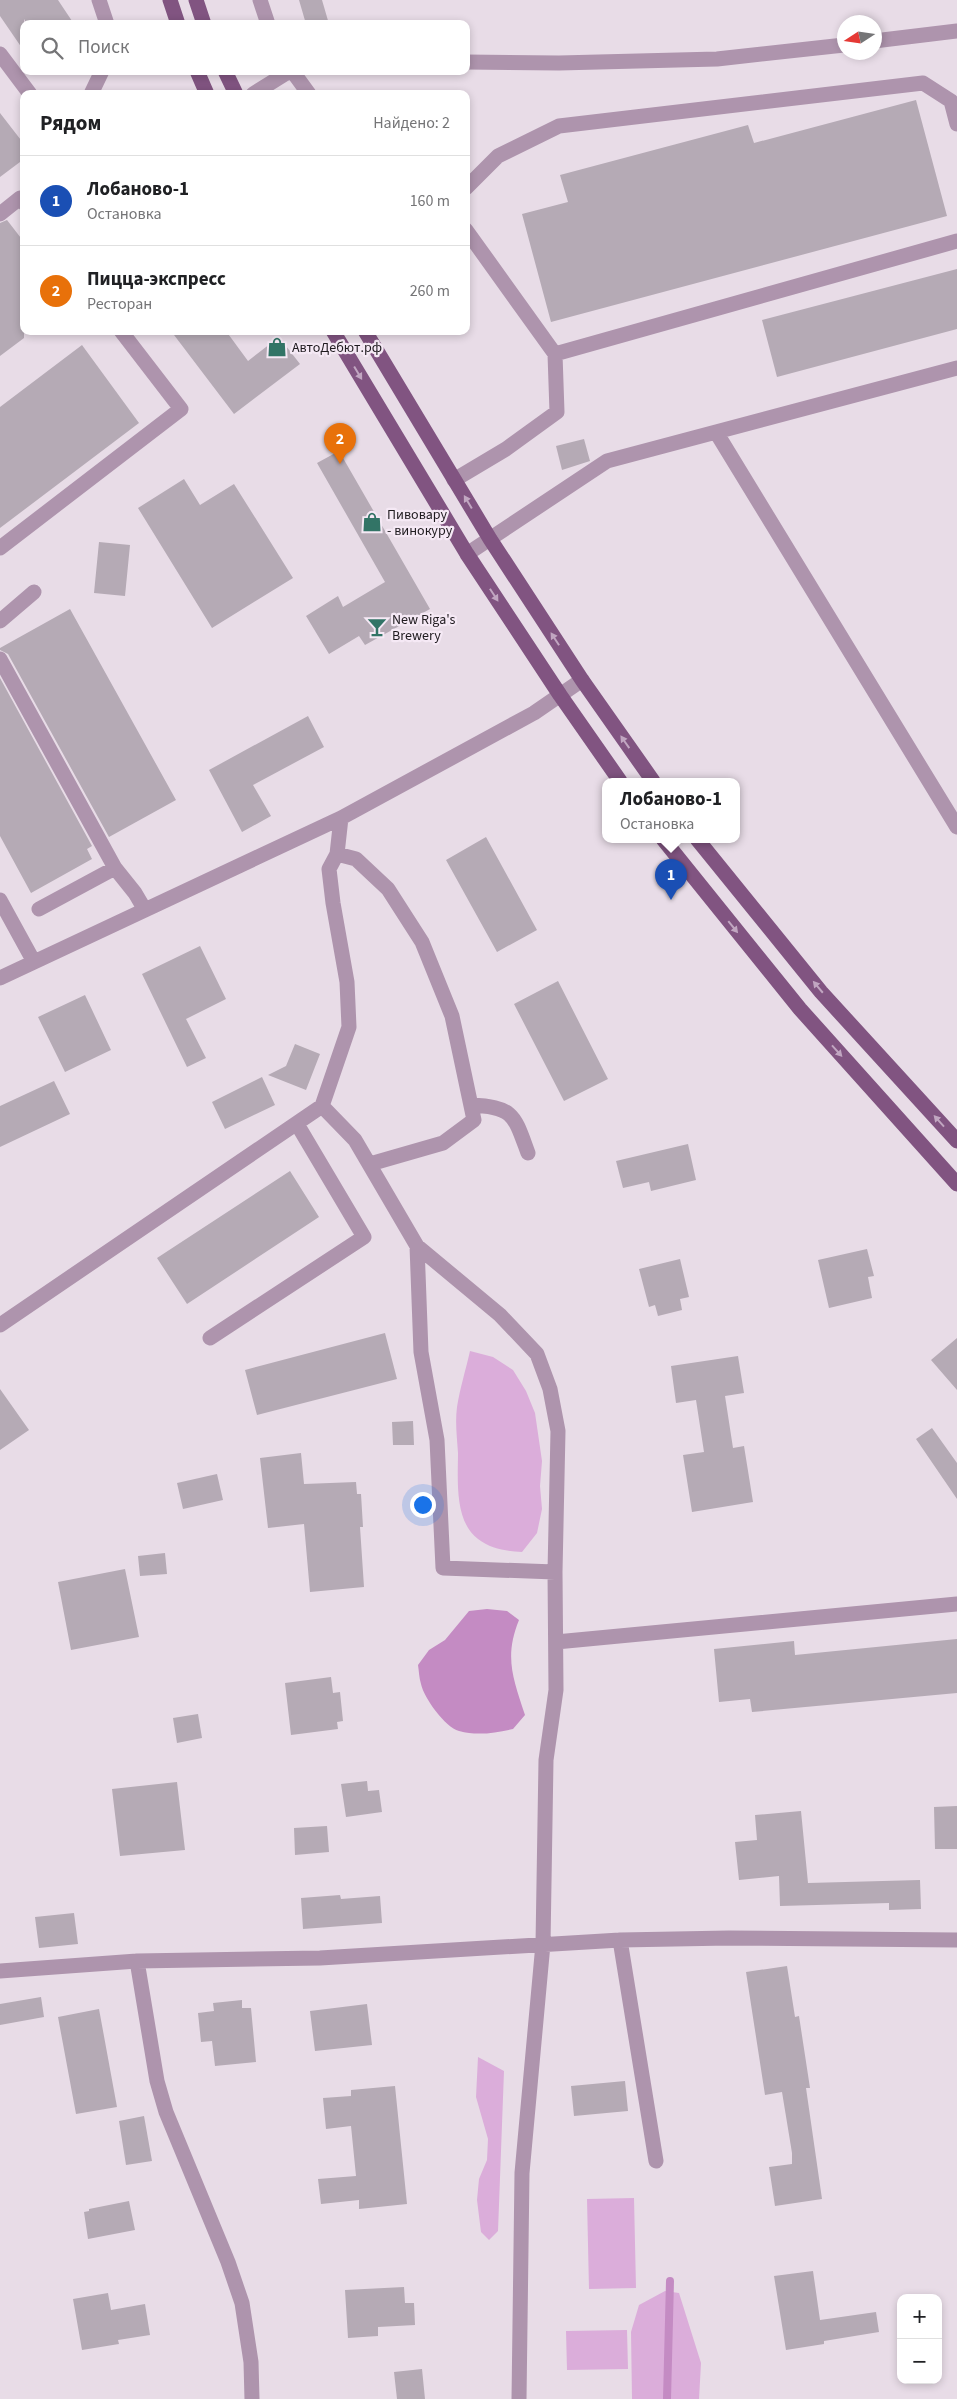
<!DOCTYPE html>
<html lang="ru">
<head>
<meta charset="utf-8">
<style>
	:root { --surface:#fff; --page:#f2f2f2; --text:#202124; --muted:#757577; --line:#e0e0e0; --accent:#327466 }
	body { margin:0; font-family:"Source Sans 3",sans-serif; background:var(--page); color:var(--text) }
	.controls { position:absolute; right:15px; bottom:15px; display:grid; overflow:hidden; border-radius:10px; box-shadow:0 2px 8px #0003 }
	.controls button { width:45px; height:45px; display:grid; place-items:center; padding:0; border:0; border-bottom:1px solid var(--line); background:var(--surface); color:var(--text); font:25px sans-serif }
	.compass { position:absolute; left:837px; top:15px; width:45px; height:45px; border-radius:50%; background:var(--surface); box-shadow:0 2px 8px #0003; rotate:258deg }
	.you { position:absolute; left:422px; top:1504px; width:18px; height:18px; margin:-12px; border:4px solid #fff; border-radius:50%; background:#1a73e8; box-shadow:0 0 0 8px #1a73e833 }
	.badge { display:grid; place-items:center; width:32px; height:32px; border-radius:50%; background:var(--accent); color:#fff; font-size:16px; font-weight:700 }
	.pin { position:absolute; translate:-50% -41px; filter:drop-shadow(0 1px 2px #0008) }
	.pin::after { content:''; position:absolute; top:26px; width:18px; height:15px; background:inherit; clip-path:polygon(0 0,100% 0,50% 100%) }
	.popup { position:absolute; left:602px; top:778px; width:138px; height:65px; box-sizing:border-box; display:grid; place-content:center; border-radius:10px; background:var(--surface); filter:drop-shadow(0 1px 4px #0005); font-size:16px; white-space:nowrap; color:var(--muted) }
	.popup b { font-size:19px; color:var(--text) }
	.popup::after { content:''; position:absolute; left:50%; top:100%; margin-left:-10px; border:10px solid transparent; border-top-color:var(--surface) }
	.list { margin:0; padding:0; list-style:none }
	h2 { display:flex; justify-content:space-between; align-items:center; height:65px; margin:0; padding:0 20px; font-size:21px }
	h2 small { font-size:16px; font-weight:400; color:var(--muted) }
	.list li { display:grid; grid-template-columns:32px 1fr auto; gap:15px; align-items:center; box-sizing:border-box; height:90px; padding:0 20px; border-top:1px solid var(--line) }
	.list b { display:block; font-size:19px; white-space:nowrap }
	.list p { margin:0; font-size:16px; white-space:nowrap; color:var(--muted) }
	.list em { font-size:16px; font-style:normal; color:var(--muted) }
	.icon { flex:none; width:28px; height:28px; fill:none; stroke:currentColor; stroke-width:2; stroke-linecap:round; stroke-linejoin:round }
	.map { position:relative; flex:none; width:957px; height:2399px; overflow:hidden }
	.search { position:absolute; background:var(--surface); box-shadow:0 2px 8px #0003; left:20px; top:20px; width:450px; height:55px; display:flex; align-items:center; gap:12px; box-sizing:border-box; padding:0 18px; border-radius:10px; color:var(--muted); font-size:19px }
	.panel { position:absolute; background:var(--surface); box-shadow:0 2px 8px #0003; left:20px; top:90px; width:450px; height:245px; border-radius:10px }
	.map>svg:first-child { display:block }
	.green { fill:#dbadda }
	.water { fill:#c48bc3 }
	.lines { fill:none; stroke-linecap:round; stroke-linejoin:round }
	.stream { stroke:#c48bc3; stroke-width:8 }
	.building { fill:#b5aab5 }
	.minor { stroke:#ae94ad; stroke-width:15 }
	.major { stroke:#815481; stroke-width:15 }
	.oneway { fill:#c1a6c1 }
	.labels { text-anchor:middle; stroke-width:4.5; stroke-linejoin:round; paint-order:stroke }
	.poi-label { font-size:14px; fill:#1f1b1f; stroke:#f5e9f5; text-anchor:start }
</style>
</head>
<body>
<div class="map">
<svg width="957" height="2399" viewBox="0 0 957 2399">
	<rect width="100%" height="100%" fill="#e8dce7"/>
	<!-- green -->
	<path class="green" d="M 470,1351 L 493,1357 L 513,1370 L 526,1391 L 535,1413 L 542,1461 L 540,1486 L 542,1509 L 537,1533 L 522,1552 C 506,1551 491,1549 478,1539 C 454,1521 458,1479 458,1453 C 457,1437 455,1423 457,1407 C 460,1388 466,1369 470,1351 Z
		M 478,2057 L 504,2071 L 498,2231 L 489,2240 L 481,2232 L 477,2200 L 479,2179 L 487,2160 L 488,2139 L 476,2097 Z
		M 634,2198 L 636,2288 L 589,2289 L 587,2199 Z
		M 665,2291 L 679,2293 L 701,2363 L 699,2399 L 632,2399 L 631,2332 L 639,2305 Z
		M 627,2330 L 628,2369 L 567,2370 L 566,2331 Z"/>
	<!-- water -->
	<path class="water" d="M 487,1609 L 507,1611 L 519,1620 C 504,1657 513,1678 525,1715 L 513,1729 C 495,1733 477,1736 459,1731 C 445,1727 424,1698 421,1684 C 419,1678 419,1671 418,1665 L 429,1650 L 445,1640 L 469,1611 Z"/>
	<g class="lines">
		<!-- stream -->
		<path class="stream" d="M 667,2399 L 670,2281"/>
	</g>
	<!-- building -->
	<path class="building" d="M 0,0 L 58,0 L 74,24 L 27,24 L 24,19 L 24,51 L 0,16 Z
		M 299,0 L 322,0 L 329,24 L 306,24 Z
		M 916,100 L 947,216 L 551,322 L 522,214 L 568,202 L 560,175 L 748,125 L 754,143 Z
		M 0,113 L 24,144 L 24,159 L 0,177 Z
		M 7,220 L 24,242 L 24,338 L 0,356 L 0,223 Z
		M 957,269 L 957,329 L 777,377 L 762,320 Z
		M 171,331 L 226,331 L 248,361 L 279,337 L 300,364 L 234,414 Z
		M 82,345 L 139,423 L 0,528 L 0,407 Z
		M 584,439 L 590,461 L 562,470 L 556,446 Z
		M 339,451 L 430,609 L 365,645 L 359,636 L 329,654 L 306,616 L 338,596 L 343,607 L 385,582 L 317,463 Z
		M 184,479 L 200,505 L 234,484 L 293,578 L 212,628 L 138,508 Z
		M 99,542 L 130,545 L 125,596 L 94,593 Z
		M 70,609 L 176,800 L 109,837 L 8,654 L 0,650 L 0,648 Z
		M 0,678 L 92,846 L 87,849 L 92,859 L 31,893 L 0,836 Z
		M 308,716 L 324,747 L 253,785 L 271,816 L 242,832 L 209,770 Z
		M 486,837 L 537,930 L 497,952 L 446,860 Z
		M 200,946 L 226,999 L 186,1019 L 206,1058 L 187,1067 L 142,974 Z
		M 558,981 L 608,1079 L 564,1101 L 514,1004 Z
		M 85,995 L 111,1050 L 65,1072 L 38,1017 Z
		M 295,1044 L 320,1054 L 306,1090 L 268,1075 L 286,1066 Z
		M 262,1077 L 275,1105 L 225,1129 L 212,1102 Z
		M 54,1081 L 70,1114 L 0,1147 L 0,1106 Z
		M 688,1144 L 696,1180 L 651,1191 L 649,1182 L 623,1188 L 616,1161 Z
		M 290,1171 L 319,1217 L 187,1304 L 157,1258 Z
		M 867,1249 L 874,1276 L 868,1277 L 872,1298 L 829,1308 L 818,1260 Z
		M 680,1259 L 689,1297 L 680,1299 L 682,1310 L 658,1316 L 655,1305 L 649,1307 L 639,1269 Z
		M 385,1333 L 397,1379 L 257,1415 L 245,1370 Z
		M 957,1338 L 957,1390 L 931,1360 Z
		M 738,1356 L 744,1393 L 725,1396 L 733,1448 L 744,1446 L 753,1502 L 692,1512 L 683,1455 L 704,1452 L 696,1400 L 676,1403 L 671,1366 Z
		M 0,1389 L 29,1430 L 0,1450 Z
		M 413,1421 L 414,1445 L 393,1445 L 392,1422 Z
		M 932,1428 L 957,1463 L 957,1499 L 916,1439 Z
		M 301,1453 L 304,1484 L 356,1482 L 357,1494 L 361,1494 L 363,1527 L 360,1527 L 364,1587 L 310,1592 L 304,1524 L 268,1528 L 260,1458 Z
		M 217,1474 L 223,1500 L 183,1509 L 177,1483 Z
		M 165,1553 L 167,1574 L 140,1576 L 138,1556 Z
		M 125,1569 L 139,1637 L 71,1650 L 58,1582 Z
		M 957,1639 L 957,1693 L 752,1712 L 750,1699 L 719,1702 L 714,1649 L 794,1641 L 795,1655 Z
		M 331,1677 L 333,1693 L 340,1692 L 343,1721 L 337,1722 L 338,1729 L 291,1735 L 285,1683 Z
		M 198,1714 L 202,1738 L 177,1743 L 173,1718 Z
		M 367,1781 L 368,1791 L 379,1790 L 382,1812 L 346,1817 L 341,1784 Z
		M 177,1782 L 185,1850 L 120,1856 L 112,1789 Z
		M 957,1806 L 957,1849 L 935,1849 L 934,1807 Z
		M 801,1811 L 808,1883 L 920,1880 L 921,1909 L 889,1910 L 889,1903 L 780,1906 L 779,1876 L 739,1880 L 735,1842 L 757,1840 L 755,1815 Z
		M 327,1826 L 329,1852 L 295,1855 L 294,1828 Z
		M 340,1895 L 341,1899 L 380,1896 L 382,1923 L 303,1929 L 301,1898 Z
		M 74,1913 L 78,1944 L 39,1948 L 35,1917 Z
		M 787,1966 L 795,2017 L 799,2016 L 810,2088 L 806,2088 L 822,2199 L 775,2206 L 769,2167 L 792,2164 L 792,2153 L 782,2092 L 765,2095 L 746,1972 Z
		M 41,1997 L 44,2017 L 0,2025 L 0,2004 Z
		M 242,2000 L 242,2008 L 251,2008 L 256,2062 L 215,2066 L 212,2041 L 201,2042 L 198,2013 L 214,2011 L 213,2003 Z
		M 367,2004 L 372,2045 L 315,2051 L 310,2011 Z
		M 99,2009 L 117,2107 L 76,2114 L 58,2017 Z
		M 625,2081 L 628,2111 L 574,2116 L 571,2086 Z
		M 395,2086 L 407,2204 L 359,2209 L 359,2200 L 321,2204 L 318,2179 L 356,2176 L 351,2126 L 326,2129 L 323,2098 L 351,2096 L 351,2090 Z
		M 144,2116 L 152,2161 L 126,2165 L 119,2121 Z
		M 129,2201 L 135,2230 L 88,2239 L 84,2212 L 89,2211 L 89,2209 Z
		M 813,2271 L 820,2320 L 876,2312 L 879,2332 L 824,2341 L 824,2344 L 786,2350 L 774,2276 Z
		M 404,2287 L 405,2303 L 414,2303 L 415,2325 L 378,2327 L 378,2336 L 348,2338 L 345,2290 Z
		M 108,2293 L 111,2310 L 145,2304 L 150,2335 L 118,2340 L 119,2344 L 82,2350 L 73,2299 Z
		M 422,2369 L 425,2399 L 397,2399 L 394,2372 Z"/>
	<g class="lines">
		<!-- minor -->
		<path class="minor" d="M 99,0 L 107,24
			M 260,0 L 268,24
			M 874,41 L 957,31
			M 0,54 L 30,94
			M 466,62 L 559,63 L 717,59 L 844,45
			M 293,72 L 309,94
			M 91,94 L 102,71
			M 253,94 L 285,74 L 294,71
			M 466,188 L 498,156 L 559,126 L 923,83 L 951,101 L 957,124
			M 0,214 L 20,198 L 24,203
			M 466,230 L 555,354
			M 716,432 L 957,827
			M 454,480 L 506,449 L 557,412 L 555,354 L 957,241
			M 0,548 L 181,409 L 121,331
			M 467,554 L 607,461 L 957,368
			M 0,621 L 34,592
			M 0,659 L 115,868
			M 337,854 L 356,859 L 388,889 L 422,942 L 452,1016 L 474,1120 L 443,1143 L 370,1164
			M 0,900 L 34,962
			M 39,909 L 115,868 L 135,893 L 145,910
			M 0,978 L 341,818
			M 471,1105 C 514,1107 514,1115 528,1153
			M 322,1106 L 349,1027 L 347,982 L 333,903 L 329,869 L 337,854 L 341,818 L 534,713 L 582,680
			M 417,1246 L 421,1352 L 437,1440 L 443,1568 L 555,1572
			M 0,1325 L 322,1106 L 355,1140 L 417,1246 L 500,1315 L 537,1354 L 550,1389 L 558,1431 L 555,1572 L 556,1690 L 546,1760 L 543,1944 L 522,2173 L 519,2399
			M 210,1338 L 364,1237 L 297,1124
			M 556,1642 L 957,1604
			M 620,1940 L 656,2161
			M 137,1961 L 157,2081 L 166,2112 L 228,2262 L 242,2303 L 251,2362 L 252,2399
			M 0,1971 L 137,1961 L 320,1958 L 620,1940 L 729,1938 L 957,1940"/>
		<!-- major -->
		<path class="major" d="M 170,0 L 178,24
			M 196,0 L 204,24
			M 197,71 L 207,94
			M 225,71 L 236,94
			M 333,331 L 467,554 L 560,695 L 620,781
			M 365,331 L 490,539 L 582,680 L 653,781
			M 663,839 L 800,1009 L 957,1184
			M 697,839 L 821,992 L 957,1141"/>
	</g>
	<!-- one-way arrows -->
	<defs><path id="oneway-solid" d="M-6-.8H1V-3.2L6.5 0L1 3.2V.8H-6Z" transform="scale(1.25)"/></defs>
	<g class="oneway">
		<use href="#oneway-solid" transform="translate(358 373) rotate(59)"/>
		<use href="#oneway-solid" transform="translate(468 502) rotate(-121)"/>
		<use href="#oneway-solid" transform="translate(494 595) rotate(57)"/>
		<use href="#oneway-solid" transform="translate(555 639) rotate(-123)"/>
		<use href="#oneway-solid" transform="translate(625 742) rotate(-125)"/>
		<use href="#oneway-solid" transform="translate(733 927) rotate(51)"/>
		<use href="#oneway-solid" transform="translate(818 987) rotate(-130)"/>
		<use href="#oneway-solid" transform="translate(837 1051) rotate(48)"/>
		<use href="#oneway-solid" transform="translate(939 1121) rotate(-132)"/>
	</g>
	<!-- icons -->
	<defs>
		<symbol id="shop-bare" viewBox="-9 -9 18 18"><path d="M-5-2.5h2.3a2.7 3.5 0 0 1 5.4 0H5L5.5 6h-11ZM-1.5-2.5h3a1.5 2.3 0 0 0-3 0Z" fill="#327466" stroke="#f5e9f5" stroke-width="2.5" paint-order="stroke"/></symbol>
		<symbol id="bar-bare" viewBox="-9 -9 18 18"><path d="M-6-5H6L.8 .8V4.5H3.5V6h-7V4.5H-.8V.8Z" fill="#327466" stroke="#f5e9f5" stroke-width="2.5" paint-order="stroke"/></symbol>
	</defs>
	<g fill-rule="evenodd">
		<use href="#shop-bare" x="263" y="333" width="28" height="28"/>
		<use href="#shop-bare" x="358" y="508" width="28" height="28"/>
		<use href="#bar-bare" x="363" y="613" width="28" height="28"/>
	</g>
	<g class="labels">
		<!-- poi labels -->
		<g class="poi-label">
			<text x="292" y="352">АвтоДебют.рф</text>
			<text x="387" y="519">Пивовару<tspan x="387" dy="16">- винокуру</tspan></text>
			<text x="392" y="624">New Riga's<tspan x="392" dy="16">Brewery</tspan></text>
		</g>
	</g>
</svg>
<div class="controls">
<button>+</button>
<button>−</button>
</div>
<svg class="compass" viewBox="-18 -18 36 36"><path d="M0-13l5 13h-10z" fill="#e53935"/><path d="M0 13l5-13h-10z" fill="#757577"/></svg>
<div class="you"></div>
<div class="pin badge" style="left:671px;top:900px;background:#1a4fb4">1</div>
<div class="popup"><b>Лобаново-1</b>Остановка</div>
<div class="pin badge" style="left:340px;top:464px;background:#e8710a">2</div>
<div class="search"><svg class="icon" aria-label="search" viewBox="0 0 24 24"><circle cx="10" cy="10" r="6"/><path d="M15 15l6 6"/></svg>Поиск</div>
<section class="panel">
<h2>Рядом<small>Найдено: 2</small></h2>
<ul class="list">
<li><span class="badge" style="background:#1a4fb4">1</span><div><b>Лобаново-1</b><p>Остановка</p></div><em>160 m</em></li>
<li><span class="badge" style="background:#e8710a">2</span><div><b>Пицца-экспресс</b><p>Ресторан</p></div><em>260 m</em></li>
</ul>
</section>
</div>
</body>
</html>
